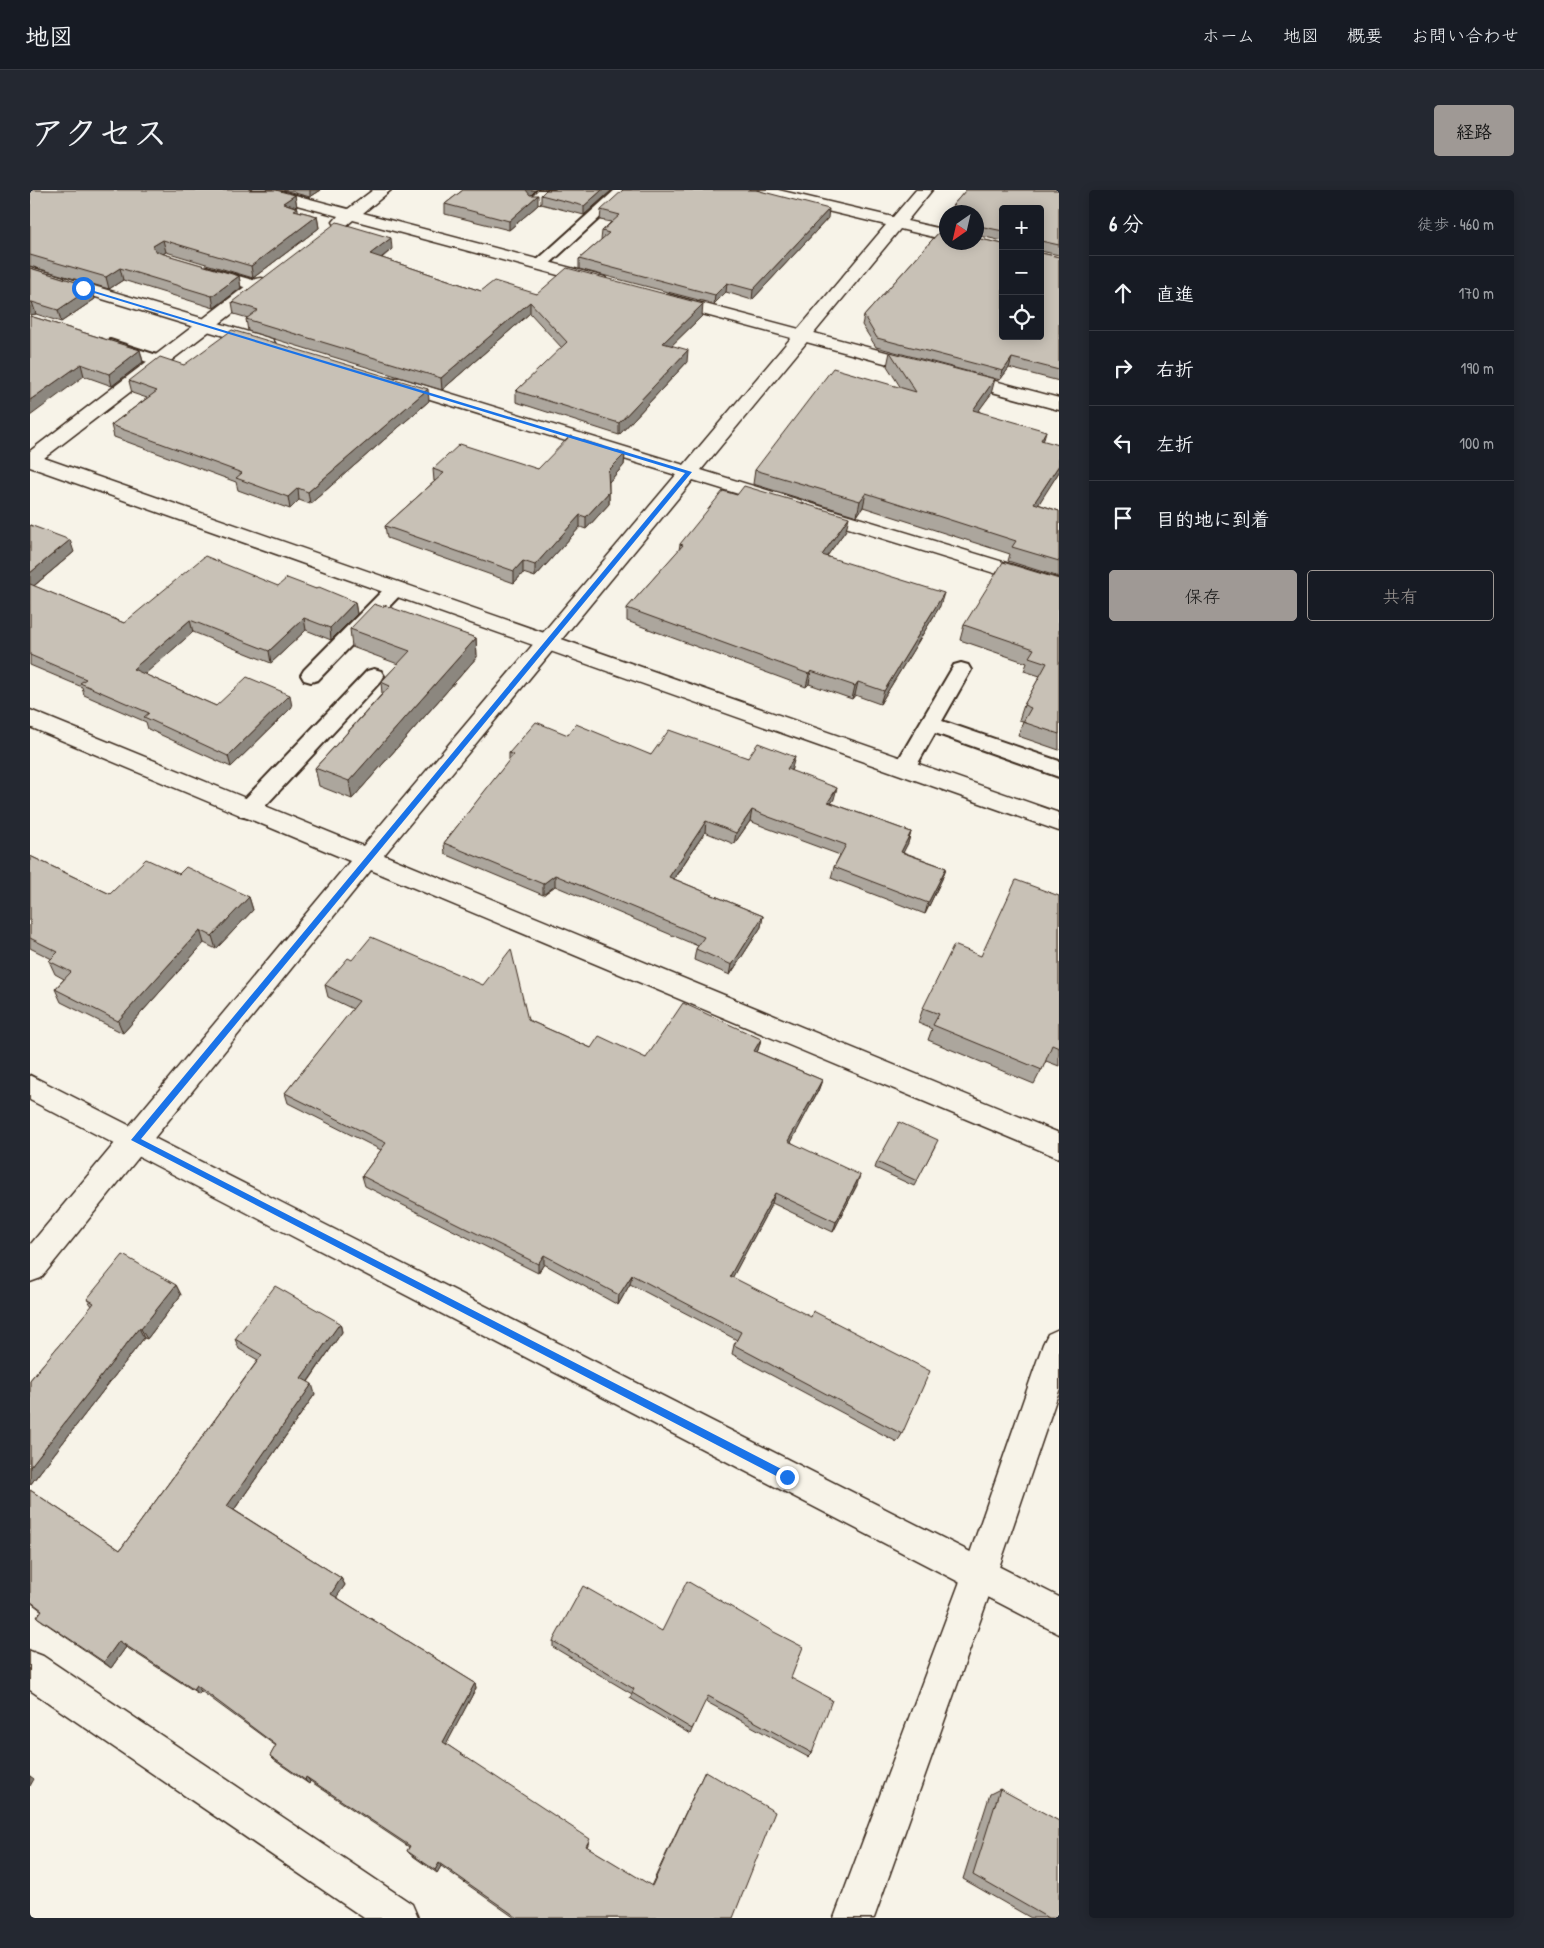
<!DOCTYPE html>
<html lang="ja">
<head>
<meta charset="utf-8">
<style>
	:root { --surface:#171b24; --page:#242831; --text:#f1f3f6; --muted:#9ea1a6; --line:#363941; --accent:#9f9995 }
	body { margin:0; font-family:"Patrick Hand","Klee One",sans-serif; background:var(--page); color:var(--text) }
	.controls { position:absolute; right:15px; top:15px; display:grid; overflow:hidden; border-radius:5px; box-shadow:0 2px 12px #0003 }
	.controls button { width:45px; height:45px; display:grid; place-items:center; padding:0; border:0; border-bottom:1px solid var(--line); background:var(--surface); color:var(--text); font:25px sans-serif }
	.compass { position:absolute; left:909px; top:15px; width:45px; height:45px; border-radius:50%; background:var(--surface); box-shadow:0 2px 12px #0003; rotate:214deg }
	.stop { position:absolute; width:15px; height:15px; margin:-11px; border:4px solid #1a73e8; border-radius:50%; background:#fff }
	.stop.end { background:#1a73e8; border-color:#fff; box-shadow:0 1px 5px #0008 }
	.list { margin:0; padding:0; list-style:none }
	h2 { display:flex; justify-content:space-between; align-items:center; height:65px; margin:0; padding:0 20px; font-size:21px }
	h2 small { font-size:16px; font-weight:400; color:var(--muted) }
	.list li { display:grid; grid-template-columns:32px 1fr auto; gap:15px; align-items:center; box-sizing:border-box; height:75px; padding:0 20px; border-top:1px solid var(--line) }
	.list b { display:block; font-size:19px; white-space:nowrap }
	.list em { font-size:16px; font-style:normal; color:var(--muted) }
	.actions { display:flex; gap:10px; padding:15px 20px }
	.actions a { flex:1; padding:11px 0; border:1px solid var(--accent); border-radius:5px; text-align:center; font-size:18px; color:var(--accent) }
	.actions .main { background:var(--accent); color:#111 }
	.icon { flex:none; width:28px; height:28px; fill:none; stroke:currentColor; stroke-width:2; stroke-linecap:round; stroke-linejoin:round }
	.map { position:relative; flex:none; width:1029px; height:1728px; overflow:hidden; border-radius:5px }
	header { display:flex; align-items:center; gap:30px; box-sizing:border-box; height:70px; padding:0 25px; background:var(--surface); border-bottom:1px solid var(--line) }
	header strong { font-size:24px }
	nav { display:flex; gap:28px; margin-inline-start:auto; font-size:18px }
	.intro { display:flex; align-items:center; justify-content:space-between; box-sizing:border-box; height:120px; padding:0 30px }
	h1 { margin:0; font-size:35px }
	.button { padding:12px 22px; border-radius:5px; background:var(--accent); color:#111; font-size:18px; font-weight:700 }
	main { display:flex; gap:30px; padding:0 30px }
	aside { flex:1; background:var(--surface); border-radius:5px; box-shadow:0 2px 12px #0003 }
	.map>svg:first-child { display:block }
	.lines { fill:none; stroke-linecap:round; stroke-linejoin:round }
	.service-casing { stroke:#3b2a1e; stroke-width:4 }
	.minor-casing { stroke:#3b2a1e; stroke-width:3 }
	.tertiary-casing { stroke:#3b2a1e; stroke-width:3 }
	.service { fill:#f7f3e8; fill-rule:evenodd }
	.minor { fill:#f7f3e8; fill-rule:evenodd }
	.tertiary { fill:#f7f3e8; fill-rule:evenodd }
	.wall { fill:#aca69d; stroke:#3b2a1e }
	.shaded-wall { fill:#8c877f; stroke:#3b2a1e }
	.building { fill:#c8c1b6; stroke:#3b2a1e }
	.route { fill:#1a73e8 }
</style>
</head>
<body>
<header>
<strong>地図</strong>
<nav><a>ホーム</a><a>地図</a><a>概要</a><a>お問い合わせ</a></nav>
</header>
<div class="intro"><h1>アクセス</h1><a class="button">経路</a></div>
<main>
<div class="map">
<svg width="1029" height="1728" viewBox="0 0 1029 1728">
	<rect width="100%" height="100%" fill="#f7f3e8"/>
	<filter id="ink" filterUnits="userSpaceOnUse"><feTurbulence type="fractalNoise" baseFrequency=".02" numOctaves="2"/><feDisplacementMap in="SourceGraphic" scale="10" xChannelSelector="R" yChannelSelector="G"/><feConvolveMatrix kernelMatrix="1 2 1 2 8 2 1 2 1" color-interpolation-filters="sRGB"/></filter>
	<g filter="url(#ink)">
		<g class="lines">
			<defs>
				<path id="service" d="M 508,0 L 524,0 L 510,13 L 500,13 L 498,10 Z
					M 585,0 L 600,0 L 515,78 L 505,78 L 502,75 L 505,72 Z
					M 177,77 L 233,93 L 236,96 L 228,101 L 172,85 L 169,82 L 172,79 Z
					M 80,150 L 136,168 L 138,171 L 130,176 L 74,158 L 72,155 L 74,152 Z
					M 366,392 L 373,394 L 376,398 L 373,402 L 288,490 L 281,492 L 274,490 L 271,485 L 274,480 L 359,394 Z
					M 931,473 L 938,475 L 941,480 L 912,531 L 1029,571 L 1029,587 L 905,543 L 883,582 L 875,585 L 867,582 L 864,577 L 924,475 Z
					M 344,479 L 351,481 L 354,486 L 351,491 L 226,626 L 218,628 L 210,626 L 207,620 L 210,614 L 337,481 Z"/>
				<path id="minor" d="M 720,0 L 748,0 L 863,27 L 886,0 L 902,0 L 877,31 L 916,40 L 916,50 L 870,39 L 671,280 L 1029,389 L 1029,403 L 663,290 L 354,665 L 1029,943 L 1029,968 L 341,680 L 11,1088 L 0,1092 L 0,1055 L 320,671 L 0,537 L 0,520 L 333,656 L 646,285 L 358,196 L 355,192 L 358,188 L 370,188 L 654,275 L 856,35 L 722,3 Z
					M 0,77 L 242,149 L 245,153 L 242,157 L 230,157 L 0,87 Z
					M 1029,1139 L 1029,1201 L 966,1386 L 844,1728 L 804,1728 L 932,1386 L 1013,1154 L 1018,1144 Z
					M 0,1461 L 13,1466 L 382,1714 L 388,1728 L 334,1728 L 0,1500 Z"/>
				<path id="tertiary" d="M 220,0 L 246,0 L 318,19 L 343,0 L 361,0 L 333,23 L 575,87 L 577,91 L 575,95 L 569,96 L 323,30 L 317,35 L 305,35 L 303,32 L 308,26 L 222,3 Z
					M 231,88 L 237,89 L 239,93 L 237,97 L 14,268 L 1029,623 L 1029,641 L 0,277 L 0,261 L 225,89 Z
					M 637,104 L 1029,208 L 1029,220 L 631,113 L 628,109 L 631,105 Z
					M 0,885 L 1029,1407 L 1029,1444 L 0,910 Z"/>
			</defs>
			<!-- service casing -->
			<use href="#service" class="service-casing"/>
			<!-- minor casing -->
			<use href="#minor" class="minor-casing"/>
			<!-- tertiary casing -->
			<use href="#tertiary" class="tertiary-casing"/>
			<!-- service -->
			<use href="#service" class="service"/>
			<!-- minor -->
			<use href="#minor" class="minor"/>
			<!-- tertiary -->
			<use href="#tertiary" class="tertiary"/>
		</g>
		<!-- wall -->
		<path class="wall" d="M 0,0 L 265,5 L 267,17 L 268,18 L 268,21 L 287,26 L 289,38 L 223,88 L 136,62 L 133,64 L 209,86 L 211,98 L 184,118 L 93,90 L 79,99 L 0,76 Z
			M 253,0 L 291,0 L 280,7 Z
			M 433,0 L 506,0 L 501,5 L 508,15 L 479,40 L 415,24 L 415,14 Z
			M 516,0 L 582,0 L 554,25 L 511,14 L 511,5 Z
			M 728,0 L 798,28 L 722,110 L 696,102 L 684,114 L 549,79 L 549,69 L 571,50 L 572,41 L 581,32 L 570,30 L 571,20 Z
			M 936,0 L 1029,0 L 1029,65 L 1011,61 L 1011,63 L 1029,67 L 1029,191 L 979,178 L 970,190 L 846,157 L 832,135 L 834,126 L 910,41 L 916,42 L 916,52 L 946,52 L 946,48 L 973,54 L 973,146 L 1010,146 L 1010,19 L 973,19 L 973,51 L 946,45 L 946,22 L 916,22 L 916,33 L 914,32 L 916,23 Z
			M 362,59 L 352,68 L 451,101 L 507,104 L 672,126 L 642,155 L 657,172 L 589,245 L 486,212 L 486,201 L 532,158 L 500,123 L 412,200 L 218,141 L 216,129 L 218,128 L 204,124 L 202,112 Z
			M 0,78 L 62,97 L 65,109 L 31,132 L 6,124 L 0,125 Z
			M 0,126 L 110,160 L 113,172 L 82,196 L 54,186 Z
			M 860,162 L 961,204 L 948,221 L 1014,251 L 1029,282 L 1008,314 L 1029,321 L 1029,387 L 978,371 L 980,364 L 833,317 L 827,326 L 723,294 L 725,280 L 871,198 L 857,176 Z
			M 154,175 L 399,211 L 280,314 L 269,310 L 260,319 L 208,300 L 206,292 L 84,247 L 81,235 L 117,208 L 102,203 L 99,191 Z
			M 595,264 L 594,275 L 579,292 L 579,314 L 556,339 L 550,337 L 505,387 L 493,383 L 484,393 L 357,348 L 355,336 L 405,291 L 404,291 L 403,279 L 508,279 Z
			M 0,335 L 44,362 L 4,396 L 94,433 L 248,396 L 286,399 L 325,412 L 327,424 L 301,450 L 276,440 L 241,473 L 163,442 L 114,484 L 186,516 L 262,517 L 201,577 L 118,539 L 116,532 L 54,505 L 52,497 L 0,475 Z
			M 816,340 L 797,366 L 910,416 L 850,514 L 825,505 L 822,509 L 779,494 L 776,497 L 597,431 L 597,418 L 649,360 L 650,354 Z
			M 1029,389 L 1029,560 L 988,546 L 993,531 L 989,530 L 994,515 L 1010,486 L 994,481 L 997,473 L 930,450 L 934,435 Z
			M 353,417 L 446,448 L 447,467 L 322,609 L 289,596 L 285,578 L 352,504 L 351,492 L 368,474 L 322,457 L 320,439 Z
			M 538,545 L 621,565 L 718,568 L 762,578 L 761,581 L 804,609 L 801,613 L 881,642 L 878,653 L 873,662 L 916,678 L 912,689 L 895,724 L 801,688 L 804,677 L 810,665 L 737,638 L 720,631 L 704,654 L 675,642 L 644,689 L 733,726 L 731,737 L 700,785 L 664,770 L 666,759 L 668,756 L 525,696 L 513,705 L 415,664 L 414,653 L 479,571 L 479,563 Z
			M 0,666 L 80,704 L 149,684 L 219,707 L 223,720 L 186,759 L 174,753 L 93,843 L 31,812 L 25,799 L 34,789 L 25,784 L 19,771 L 22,769 L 0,758 Z
			M 1029,706 L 1029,876 L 1016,871 L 1004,894 L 898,850 L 902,839 L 888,833 L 893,818 L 951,766 Z
			M 295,795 L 498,830 L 561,858 L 616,868 L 731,849 L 728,860 L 727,862 L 792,890 L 788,901 L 761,952 L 827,995 L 803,1042 L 742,1013 L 702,1088 L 872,1244 L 867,1252 L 702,1164 L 704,1155 L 707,1150 L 600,1094 L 588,1115 L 514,1074 L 508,1083 L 335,996 L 332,986 L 351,960 L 258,913 L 255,903 L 323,819 L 298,807 Z
			M 905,956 L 884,996 L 845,978 L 847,972 Z
			M 146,1095 L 151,1105 L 117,1149 L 114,1148 L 0,1295 L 0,1190 L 62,1116 L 57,1109 Z
			M 310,1133 L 312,1142 L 278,1192 L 285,1204 L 204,1320 L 311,1388 L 315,1395 L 306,1407 L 445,1493 L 446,1498 L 416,1554 L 559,1652 L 557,1657 L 621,1696 L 675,1581 L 703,1728 L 485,1728 L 411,1676 L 407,1683 L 380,1664 L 377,1661 L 379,1657 L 280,1591 L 279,1594 L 244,1570 L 240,1566 L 246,1556 L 171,1501 L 169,1504 L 96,1457 L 81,1478 L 15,1433 L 7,1427 L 12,1421 L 0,1412 L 0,1300 L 90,1360 L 228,1170 L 209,1159 L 205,1149 Z
			M 632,1441 L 761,1488 L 782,1563 L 778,1567 L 675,1511 L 660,1544 L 600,1508 L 602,1504 L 523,1457 L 523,1451 Z
			M 970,1599 L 1029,1728 L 1001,1728 L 933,1689 L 960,1604 Z"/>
		<!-- shaded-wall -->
		<path class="shaded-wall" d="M 280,0 L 291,0 L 280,7 Z
			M 496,0 L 506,0 L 496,10 Z
			M 572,0 L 582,0 L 554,25 L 554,16 Z
			M 265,5 L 267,17 L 253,13 Z
			M 508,5 L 508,15 L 479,40 L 479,31 Z
			M 799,19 L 798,28 L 722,110 L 723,100 Z
			M 287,26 L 289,38 L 223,88 L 221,76 Z
			M 361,48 L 362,59 L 342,75 L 340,64 Z
			M 133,50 L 136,62 L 126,68 L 123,56 Z
			M 90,78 L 93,90 L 79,99 L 76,87 Z
			M 209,86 L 211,98 L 184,118 L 182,106 Z
			M 697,93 L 696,102 L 684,114 L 685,105 Z
			M 62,97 L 65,109 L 31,132 L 28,120 Z
			M 0,112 L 2,112 L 6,124 L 0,125 Z
			M 500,112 L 500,123 L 412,200 L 411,188 Z
			M 673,114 L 672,126 L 633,164 L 633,153 Z
			M 110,160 L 113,172 L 82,196 L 79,184 Z
			M 658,160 L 657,172 L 589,245 L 589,233 Z
			M 982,168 L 979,178 L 970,190 L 973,181 Z
			M 51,174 L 54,186 L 0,226 L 0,210 Z
			M 965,189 L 961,204 L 939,234 L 943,220 Z
			M 398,199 L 399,211 L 280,314 L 278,302 Z
			M 1016,241 L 1012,256 L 1011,250 Z
			M 595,264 L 594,275 L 578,293 L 578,281 Z
			M 1029,275 L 1029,282 L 1000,328 L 1004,313 Z
			M 268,298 L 269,310 L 260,319 L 258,307 Z
			M 579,302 L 579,314 L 556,339 L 556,327 Z
			M 836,303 L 833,317 L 827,326 L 830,311 Z
			M 550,325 L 550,337 L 505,387 L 505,375 Z
			M 819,327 L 816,340 L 789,377 L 792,365 Z
			M 40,350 L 44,362 L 0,399 L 0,383 Z
			M 493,371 L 493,383 L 484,393 L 484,381 Z
			M 914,403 L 910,416 L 850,514 L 854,501 Z
			M 325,412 L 327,424 L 301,450 L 300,438 Z
			M 274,428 L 276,440 L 241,473 L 239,461 Z
			M 160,430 L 163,442 L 107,491 L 103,479 Z
			M 446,448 L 447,467 L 322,609 L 319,591 Z
			M 781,481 L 779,494 L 776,497 L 779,484 Z
			M 828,492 L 825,505 L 822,509 L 825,496 Z
			M 260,505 L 262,517 L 201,577 L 198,566 Z
			M 765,567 L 762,578 L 755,591 L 757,579 Z
			M 807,598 L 804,609 L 795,623 L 798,612 Z
			M 722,620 L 720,631 L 704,654 L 706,643 Z
			M 676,631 L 675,642 L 638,697 L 639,687 Z
			M 881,642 L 878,653 L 868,673 L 871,662 Z
			M 916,678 L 912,689 L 895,724 L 898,713 Z
			M 525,685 L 525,696 L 513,705 L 513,694 Z
			M 219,707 L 223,720 L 186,759 L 182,746 Z
			M 733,726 L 731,737 L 700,785 L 702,775 Z
			M 170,740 L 174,753 L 93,843 L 88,831 Z
			M 731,849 L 728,860 L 721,871 L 724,861 Z
			M 792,890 L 788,901 L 756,962 L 758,951 Z
			M 830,985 L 827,995 L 803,1042 L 806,1032 Z
			M 745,1003 L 742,1013 L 698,1096 L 700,1086 Z
			M 514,1065 L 514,1074 L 508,1083 L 508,1074 Z
			M 602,1085 L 600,1094 L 588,1115 L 589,1105 Z
			M 146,1095 L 151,1105 L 117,1149 L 111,1139 Z
			M 310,1133 L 312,1142 L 274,1197 L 271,1188 Z
			M 109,1138 L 114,1148 L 0,1295 L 0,1277 Z
			M 282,1194 L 285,1204 L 201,1324 L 197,1316 Z
			M 311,1388 L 315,1395 L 304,1411 L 301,1404 Z
			M 89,1451 L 96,1457 L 81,1478 L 74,1472 Z
			M 445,1493 L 446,1498 L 415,1557 L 413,1552 Z
			M 166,1495 L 171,1501 L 169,1504 L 163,1499 Z
			M 0,1586 L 4,1589 L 0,1596 Z
			M 276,1587 L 280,1591 L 279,1594 L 275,1590 Z
			M 409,1673 L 411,1676 L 407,1683 L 405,1680 Z"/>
		<!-- building -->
		<path class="building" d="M 0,0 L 246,0 L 265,5 L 253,13 L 268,18 L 264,20 L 287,26 L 221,76 L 133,50 L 123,56 L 127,62 L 209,86 L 182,106 L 90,78 L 76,87 L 0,65 Z
			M 433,0 L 496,0 L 500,5 L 508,5 L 479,31 L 415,14 Z
			M 516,0 L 572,0 L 554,16 L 511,5 Z
			M 593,0 L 726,0 L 799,19 L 723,100 L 697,93 L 685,105 L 549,69 L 579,43 L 572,41 L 590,25 L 571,20 Z
			M 936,0 L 1029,0 L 1029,55 L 1011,51 L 1011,63 L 1029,67 L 1029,180 L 982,168 L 973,181 L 847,148 L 834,126 L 910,41 L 916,42 L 916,52 L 946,52 L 946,48 L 973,54 L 973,146 L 1010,146 L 1010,19 L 973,19 L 973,41 L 949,36 L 946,40 L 946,22 L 916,23 Z
			M 307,32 L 361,48 L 340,64 L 451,101 L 464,91 L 507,104 L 537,78 L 673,114 L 633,153 L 658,160 L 589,233 L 486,201 L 537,152 L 500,112 L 411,188 L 216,129 L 228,120 L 202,112 Z
			M 0,78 L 62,97 L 28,120 L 2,112 L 0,112 Z
			M 0,126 L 110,160 L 79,184 L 51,174 L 0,210 Z
			M 202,140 L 398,199 L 278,302 L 268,298 L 258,307 L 206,288 L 212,283 L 81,235 L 127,201 L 99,191 L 130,167 L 154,175 Z
			M 860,162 L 965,189 L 943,220 L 1016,241 L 1011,250 L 1029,255 L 1029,275 L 1004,313 L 1029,321 L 1029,371 L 982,357 L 986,351 L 836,303 L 830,311 L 725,280 L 803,178 L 886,202 Z
			M 540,246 L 595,264 L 578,281 L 579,302 L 556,327 L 550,325 L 505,375 L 493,371 L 484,381 L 355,336 L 414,283 L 403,279 L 430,254 L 508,279 Z
			M 714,296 L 819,327 L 792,365 L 914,403 L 854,501 L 828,492 L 825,496 L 781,481 L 779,484 L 597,418 L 653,355 L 650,354 L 693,301 L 707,305 Z
			M 0,335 L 40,350 L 0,383 Z
			M 175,366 L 248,396 L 257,388 L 286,399 L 289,397 L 325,412 L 300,438 L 274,428 L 239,461 L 160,430 L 103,479 L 186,516 L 217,487 L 260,505 L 198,566 L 114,527 L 119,523 L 50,493 L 56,489 L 0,465 L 0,394 L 94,433 Z
			M 973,372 L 1029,389 L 1029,544 L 993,532 L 1001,518 L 994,515 L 1017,473 L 999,467 L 1004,459 L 934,435 Z
			M 344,414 L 353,417 L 354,415 L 446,448 L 319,591 L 285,578 L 360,496 L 351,492 L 380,461 L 320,439 Z
			M 506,532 L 538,545 L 546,534 L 621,565 L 639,540 L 718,568 L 728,553 L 765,567 L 757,579 L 807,598 L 798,612 L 881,642 L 871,662 L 916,678 L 898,713 L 804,677 L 816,655 L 739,627 L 722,620 L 706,643 L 676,631 L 639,687 L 733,726 L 702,775 L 666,759 L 674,747 L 525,685 L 513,694 L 414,653 L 483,565 L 479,563 Z
			M 0,666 L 80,704 L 116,669 L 149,684 L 156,677 L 219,707 L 182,746 L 170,740 L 88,831 L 25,799 L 41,782 L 19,771 L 28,762 L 0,748 Z
			M 986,690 L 1029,706 L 1029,858 L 1022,855 L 1012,880 L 903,835 L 909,824 L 893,818 L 924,755 L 951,766 Z
			M 341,747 L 453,795 L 481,759 L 498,830 L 561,858 L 569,846 L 616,868 L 653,813 L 731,849 L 724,861 L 792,890 L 758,951 L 830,985 L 806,1032 L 745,1003 L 700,1086 L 781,1127 L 783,1121 L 900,1181 L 872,1244 L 704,1155 L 711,1142 L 602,1085 L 589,1105 L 514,1065 L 508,1074 L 332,986 L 356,953 L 255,903 L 329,811 L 295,795 L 318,768 L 322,770 Z
			M 869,932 L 908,950 L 887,991 L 847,972 Z
			M 93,1065 L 146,1095 L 111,1139 L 109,1138 L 0,1277 L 0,1190 L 64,1113 L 57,1109 Z
			M 245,1096 L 310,1133 L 271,1188 L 282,1194 L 197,1316 L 311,1388 L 301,1404 L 445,1493 L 413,1552 L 560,1649 L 556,1656 L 622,1696 L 675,1581 L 745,1622 L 703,1728 L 488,1728 L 409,1673 L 405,1680 L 377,1661 L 380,1656 L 276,1587 L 275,1590 L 240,1566 L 246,1555 L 166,1495 L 163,1499 L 89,1451 L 74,1472 L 7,1427 L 12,1420 L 0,1411 L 0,1300 L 90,1360 L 232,1165 L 205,1149 Z
			M 657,1391 L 742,1441 L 773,1457 L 761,1488 L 802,1510 L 782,1563 L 678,1506 L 662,1539 L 602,1503 L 604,1499 L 523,1451 L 553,1396 L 632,1441 Z
			M 970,1599 L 1029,1631 L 1029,1728 L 1018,1728 L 943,1685 Z"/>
	</g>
	<!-- route -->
	<path class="route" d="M 51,97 L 662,282 L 111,949 L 761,1284 L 761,1290 L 754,1290 L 101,950 L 655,283 L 51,99 Z"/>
</svg>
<div class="controls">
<button>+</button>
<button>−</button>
<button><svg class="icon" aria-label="locate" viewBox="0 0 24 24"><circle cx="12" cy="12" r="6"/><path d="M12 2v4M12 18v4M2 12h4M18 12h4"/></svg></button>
</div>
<svg class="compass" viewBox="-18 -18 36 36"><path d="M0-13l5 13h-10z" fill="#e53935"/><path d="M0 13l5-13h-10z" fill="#9ea1a6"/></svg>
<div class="stop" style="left:53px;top:98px"></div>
<div class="stop end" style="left:757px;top:1287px"></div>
</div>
<aside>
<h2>6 分<small>徒歩 · 460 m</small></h2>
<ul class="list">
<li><svg class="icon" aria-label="ahead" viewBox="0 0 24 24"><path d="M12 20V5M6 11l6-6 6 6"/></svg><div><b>直進</b></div><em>170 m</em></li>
<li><svg class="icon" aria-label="right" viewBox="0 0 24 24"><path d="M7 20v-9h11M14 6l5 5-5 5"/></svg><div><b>右折</b></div><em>190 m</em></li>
<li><svg class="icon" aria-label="left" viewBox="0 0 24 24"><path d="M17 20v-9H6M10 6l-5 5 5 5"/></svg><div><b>左折</b></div><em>100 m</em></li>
<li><svg class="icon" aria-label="arrive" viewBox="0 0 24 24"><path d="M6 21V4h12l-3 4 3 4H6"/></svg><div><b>目的地に到着</b></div></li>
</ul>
<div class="actions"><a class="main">保存</a><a>共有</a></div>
</aside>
</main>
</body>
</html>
